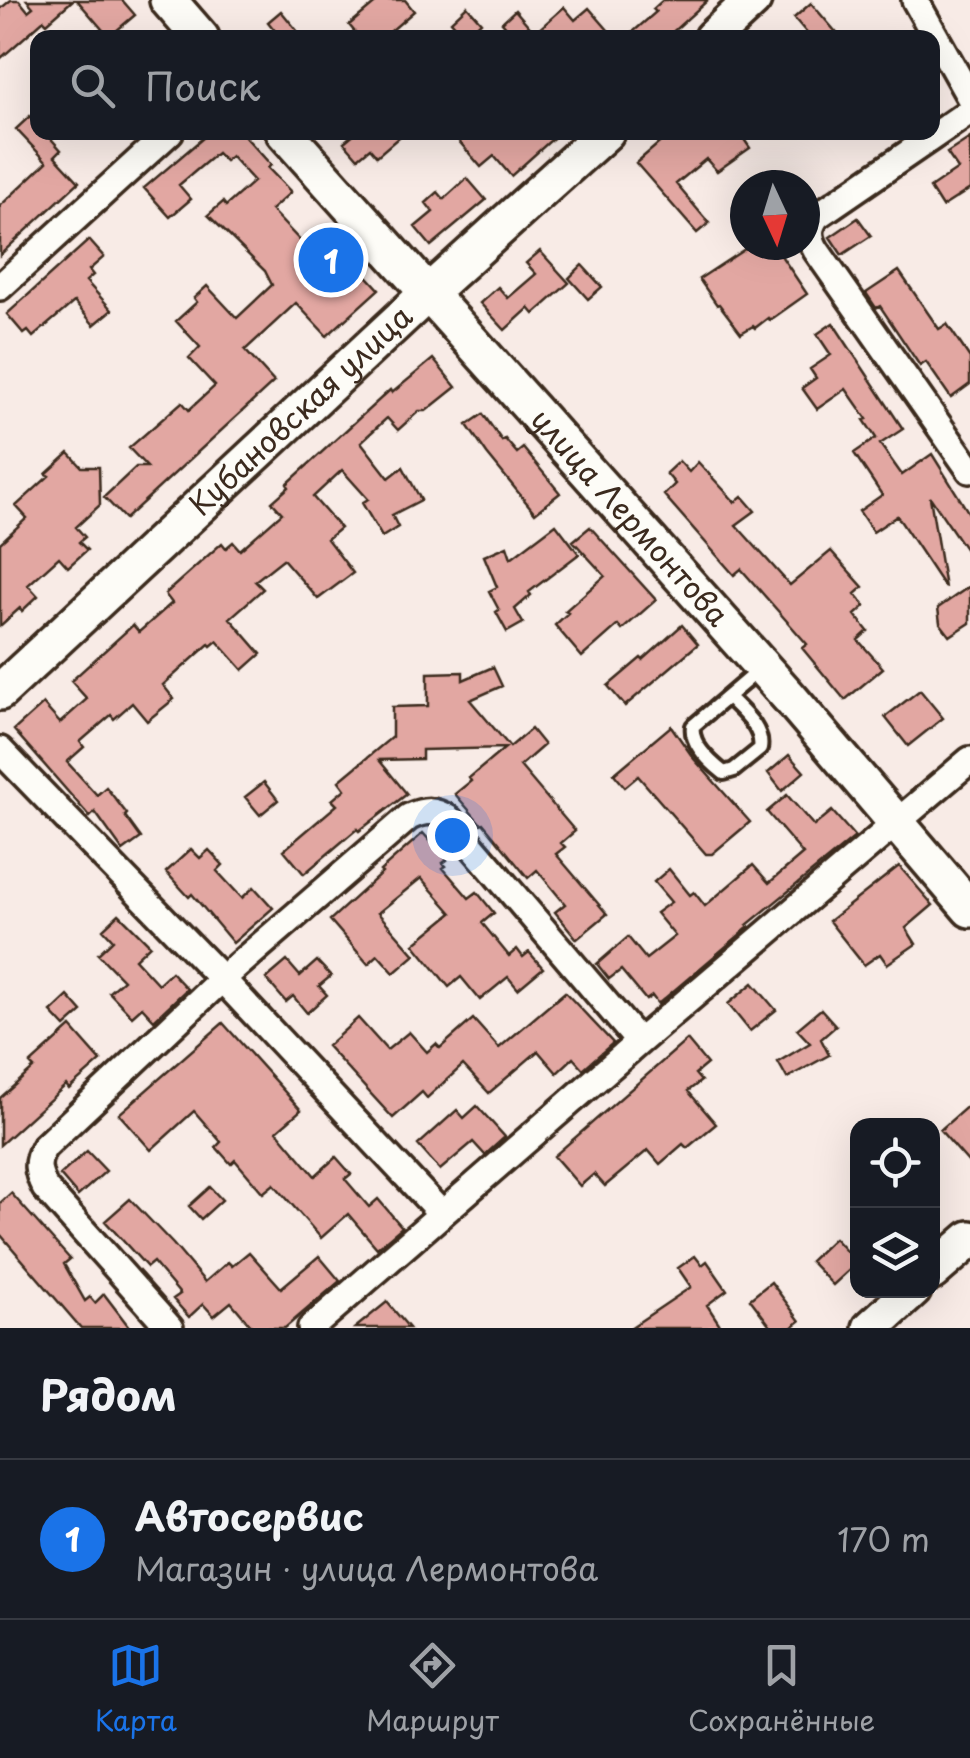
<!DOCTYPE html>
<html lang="ru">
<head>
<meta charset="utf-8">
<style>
	:root { --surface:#171b24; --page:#20242c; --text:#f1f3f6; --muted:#9ea1a6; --line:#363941; --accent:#1a73e8 }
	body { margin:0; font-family:"Playpen Sans",sans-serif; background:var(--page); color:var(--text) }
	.controls { position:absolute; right:30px; bottom:30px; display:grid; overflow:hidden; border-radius:20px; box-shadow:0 10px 40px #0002 }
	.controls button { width:90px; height:90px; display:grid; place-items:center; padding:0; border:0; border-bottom:2px solid var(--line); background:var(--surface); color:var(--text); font:50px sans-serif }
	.compass { position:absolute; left:730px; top:170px; width:90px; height:90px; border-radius:50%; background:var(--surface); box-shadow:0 10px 40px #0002; rotate:176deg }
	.you { position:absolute; left:452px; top:835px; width:35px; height:35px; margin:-25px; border:8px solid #fff; border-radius:50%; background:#1a73e8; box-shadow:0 0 0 15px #1a73e833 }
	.badge { display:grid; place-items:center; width:65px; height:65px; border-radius:50%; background:var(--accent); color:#fff; font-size:32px; font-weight:700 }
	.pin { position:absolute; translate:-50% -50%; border:5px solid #fff; box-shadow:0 2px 10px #0006 }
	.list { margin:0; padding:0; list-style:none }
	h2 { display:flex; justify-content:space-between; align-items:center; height:130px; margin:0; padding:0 40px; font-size:42px }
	h2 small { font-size:32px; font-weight:400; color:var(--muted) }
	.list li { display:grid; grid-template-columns:65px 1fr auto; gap:30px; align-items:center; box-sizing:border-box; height:160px; padding:0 40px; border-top:2px solid var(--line) }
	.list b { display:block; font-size:38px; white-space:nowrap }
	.list p { margin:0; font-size:32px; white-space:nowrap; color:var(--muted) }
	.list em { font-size:32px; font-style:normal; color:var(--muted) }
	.icon { flex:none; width:55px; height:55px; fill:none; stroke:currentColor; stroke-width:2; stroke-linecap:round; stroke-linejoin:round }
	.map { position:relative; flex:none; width:970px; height:1328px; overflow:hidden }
	.search { position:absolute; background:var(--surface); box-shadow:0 10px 40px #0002; left:30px; right:30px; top:30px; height:110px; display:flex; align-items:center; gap:25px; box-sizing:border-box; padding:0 35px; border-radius:20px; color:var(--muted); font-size:38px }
	.sheet { height:290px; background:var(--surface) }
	nav { display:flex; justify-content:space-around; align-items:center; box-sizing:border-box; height:140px; border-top:2px solid var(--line); background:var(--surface); font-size:28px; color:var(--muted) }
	nav a { display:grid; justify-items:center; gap:5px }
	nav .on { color:var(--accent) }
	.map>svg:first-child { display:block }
	.building { fill:#e2a7a2; stroke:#3b2a1e; stroke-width:2.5 }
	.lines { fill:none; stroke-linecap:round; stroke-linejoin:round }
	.lane-casing { stroke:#3b2a1e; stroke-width:20 }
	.street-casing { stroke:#3b2a1e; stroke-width:32 }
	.secondary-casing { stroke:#3b2a1e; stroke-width:42 }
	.lane { stroke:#fdfcf7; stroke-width:12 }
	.street { stroke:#fdfcf7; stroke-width:25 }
	.secondary { stroke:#fdfcf7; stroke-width:35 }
	.labels { text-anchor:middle; stroke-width:10; stroke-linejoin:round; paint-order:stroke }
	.street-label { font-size:30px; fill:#3b2a1e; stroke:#fdfcf7 }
</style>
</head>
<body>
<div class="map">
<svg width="970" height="1328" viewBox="0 0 970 1328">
	<rect width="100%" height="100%" fill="#f8ebe6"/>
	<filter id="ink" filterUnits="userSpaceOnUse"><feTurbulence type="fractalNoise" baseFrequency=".01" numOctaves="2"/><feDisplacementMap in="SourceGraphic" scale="20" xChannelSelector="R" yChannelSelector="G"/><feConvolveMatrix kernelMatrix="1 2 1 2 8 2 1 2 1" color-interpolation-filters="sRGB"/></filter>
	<g filter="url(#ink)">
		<!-- building -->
		<path class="building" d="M 11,0 L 19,0 L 28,11 L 33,7 L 27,0 L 73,0 L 47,23 L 44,20 L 0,59 L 0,9 Z
			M 77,0 L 122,0 L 135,15 L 109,37 Z
			M 379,0 L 405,0 L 414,11 L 383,38 L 360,38 L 349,25 Z
			M 663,0 L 708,0 L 666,38 L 626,38 L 656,12 L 653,9 Z
			M 811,3 L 841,38 L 811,38 L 794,18 Z
			M 467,6 L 481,22 L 465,37 L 451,21 Z
			M 564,7 L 575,20 L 589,8 L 615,38 L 516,38 L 502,22 L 515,10 L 535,33 Z
			M 281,11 L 290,22 L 303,38 L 281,38 L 268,22 Z
			M 30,116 L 38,125 L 38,132 L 45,132 L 61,150 L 55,156 L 79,182 L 0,255 L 0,206 L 47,162 L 16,129 Z
			M 210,132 L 241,132 L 271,165 L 268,168 L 291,192 L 271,210 L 310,251 L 329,234 L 379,289 L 327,336 L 296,303 L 245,350 L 274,382 L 125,519 L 104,497 L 136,467 L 147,467 L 129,448 L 182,402 L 189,410 L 215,386 L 189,358 L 200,347 L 176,321 L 197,302 L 194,298 L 207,286 L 237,318 L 272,285 L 265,271 L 208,215 L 223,202 L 226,206 L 254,181 L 231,156 L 225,161 L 217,153 L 179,185 L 191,199 L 170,217 L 144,188 Z
			M 356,132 L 405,132 L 377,156 L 370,148 L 358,158 L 344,142 Z
			M 451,132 L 560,132 L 511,176 L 494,156 L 481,167 Z
			M 672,132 L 739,132 L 750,148 L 717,171 L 706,159 L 676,184 L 709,223 L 697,233 L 636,163 Z
			M 970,138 L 970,189 L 942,207 L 930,188 L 958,169 L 947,153 Z
			M 467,178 L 486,200 L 431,246 L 415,227 L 433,212 L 426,203 L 438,192 L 444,199 Z
			M 858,218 L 871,236 L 842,255 L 830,237 Z
			M 89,240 L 104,257 L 89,270 L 93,275 L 86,281 L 112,310 L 94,325 L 74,302 L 33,337 L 28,331 L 24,334 L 7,314 Z
			M 751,245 L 774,245 L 807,294 L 770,320 L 768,318 L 755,328 L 753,326 L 741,333 L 719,304 L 717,305 L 699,279 Z
			M 540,251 L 569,283 L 534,314 L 529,308 L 505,330 L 480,303 L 498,287 L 508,298 L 536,274 L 526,263 Z
			M 582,265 L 602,287 L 588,299 L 569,278 Z
			M 899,271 L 939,329 L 947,324 L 970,358 L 970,384 L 951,398 L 926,362 L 920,366 L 880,306 L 876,308 L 866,293 Z
			M 833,323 L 903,429 L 880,444 L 902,475 L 932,454 L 970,515 L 970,556 L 930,497 L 945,588 L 897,516 L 873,532 L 859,511 L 882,495 L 854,453 L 876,438 L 864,420 L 867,419 L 846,389 L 817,409 L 802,388 L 816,378 L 810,369 L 831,355 L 817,334 Z
			M 433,359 L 456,387 L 426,411 L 419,411 L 398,430 L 387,418 L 361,442 L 389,478 L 403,467 L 421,500 L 392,515 L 398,527 L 382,537 L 362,503 L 368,499 L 342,470 L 313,497 L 340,528 L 327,539 L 353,573 L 318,599 L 283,559 L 255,581 L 263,589 L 230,618 L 261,654 L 243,670 L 217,641 L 211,646 L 209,644 L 163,685 L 174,699 L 147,721 L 132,703 L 114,719 L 111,715 L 80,742 L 84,747 L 67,762 L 97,795 L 106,787 L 127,814 L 125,816 L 141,838 L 123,851 L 95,812 L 90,817 L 14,730 L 43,704 L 60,723 L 87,699 L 71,681 L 133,625 L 139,632 L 172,603 L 165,594 L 222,543 L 226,548 L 233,542 L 240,550 L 282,513 L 272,502 L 289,487 L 287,484 L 390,390 L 392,393 Z
			M 483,414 L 502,441 L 505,439 L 517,453 L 523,448 L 560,493 L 535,513 L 487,454 L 467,425 Z
			M 69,453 L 82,467 L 99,467 L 100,505 L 76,527 L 85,537 L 79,542 L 87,550 L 68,567 L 59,557 L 28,585 L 38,596 L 22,611 L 20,608 L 0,626 L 0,543 L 27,518 L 16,506 L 49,476 L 46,474 Z
			M 679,461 L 689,472 L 698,462 L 735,502 L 742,496 L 755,511 L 736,525 L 790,585 L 831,551 L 863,587 L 855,594 L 865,606 L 855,615 L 868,631 L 858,640 L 883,668 L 845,700 L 802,648 L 807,644 L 741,569 L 734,575 L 664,495 L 675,484 L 666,473 Z
			M 556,524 L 579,554 L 529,592 L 531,595 L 515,609 L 523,623 L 507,632 L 496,612 L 499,610 L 489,591 L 497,587 L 484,556 L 507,546 L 511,558 Z
			M 590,527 L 656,600 L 622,630 L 618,625 L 582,657 L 555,625 L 568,613 L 565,611 L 605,576 L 573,541 Z
			M 970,586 L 970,623 L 950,636 L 940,623 L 938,608 Z
			M 682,625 L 698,644 L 625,706 L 608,686 L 641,658 L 643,660 Z
			M 493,667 L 502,686 L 470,700 L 510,747 L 531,729 L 544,745 L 520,766 L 575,831 L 561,843 L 565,847 L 556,854 L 607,914 L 577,939 L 555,912 L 565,904 L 537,870 L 528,878 L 483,823 L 481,824 L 455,794 L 471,781 L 469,778 L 505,748 L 422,750 L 422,759 L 379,760 L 407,794 L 359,831 L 357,829 L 304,874 L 284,850 L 337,805 L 332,800 L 345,789 L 339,781 L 392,737 L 392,707 L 428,706 L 428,673 L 463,672 L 463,680 Z
			M 920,690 L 943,718 L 908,746 L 885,717 Z
			M 671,726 L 694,759 L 750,822 L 712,854 L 706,854 L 638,776 L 625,787 L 614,774 Z
			M 789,755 L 804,772 L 782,791 L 768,773 Z
			M 264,782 L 278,800 L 260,815 L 245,797 Z
			M 787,795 L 814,826 L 832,811 L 855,837 L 747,925 L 749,927 L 658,1004 L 652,996 L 646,1000 L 621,970 L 609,979 L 597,964 L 628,937 L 646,959 L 675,936 L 656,913 L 671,902 L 654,882 L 669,869 L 690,895 L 694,892 L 705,906 L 753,865 L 769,883 L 803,854 L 767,812 Z
			M 423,833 L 447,860 L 443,863 L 446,866 L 443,868 L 469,898 L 477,892 L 494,913 L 482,923 L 509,956 L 517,949 L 523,957 L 529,952 L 543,968 L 518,989 L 508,977 L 480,1000 L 461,977 L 449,987 L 414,944 L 452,913 L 421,878 L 378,913 L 415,955 L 394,973 L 378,955 L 368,964 L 330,920 L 382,873 L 380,871 Z
			M 191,849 L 200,858 L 209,850 L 223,865 L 217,871 L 242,898 L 254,887 L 273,908 L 233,943 L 192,894 L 189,897 L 166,872 Z
			M 899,866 L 933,905 L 906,928 L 916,944 L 887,964 L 880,954 L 864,965 L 829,921 Z
			M 119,914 L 150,945 L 135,959 L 158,984 L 171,972 L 187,989 L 154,1020 L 142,1007 L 132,1016 L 109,992 L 123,980 L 98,954 L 113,940 L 103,929 Z
			M 287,961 L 300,976 L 317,961 L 331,976 L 319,986 L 327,995 L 307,1013 L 293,996 L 286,1002 L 266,979 Z
			M 753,983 L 776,1010 L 750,1031 L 728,1004 Z
			M 565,992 L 613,1043 L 583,1069 L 573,1058 L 557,1073 L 538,1051 L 489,1093 L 463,1065 L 427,1098 L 422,1092 L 393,1118 L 327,1046 L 358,1018 L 387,1050 L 409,1032 L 427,1052 L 436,1044 L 440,1048 L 473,1019 L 499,1048 Z
			M 68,996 L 82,1012 L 65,1027 L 51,1012 Z
			M 821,1009 L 836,1026 L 821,1039 L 829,1055 L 787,1078 L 778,1062 L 810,1043 L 797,1029 Z
			M 223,1023 L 301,1110 L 277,1131 L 315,1176 L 336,1157 L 351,1174 L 345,1179 L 369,1207 L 378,1199 L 402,1227 L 377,1248 L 348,1214 L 321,1238 L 274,1184 L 263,1193 L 235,1160 L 231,1164 L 216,1147 L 221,1142 L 194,1111 L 151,1150 L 119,1114 Z
			M 71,1027 L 101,1061 L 69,1089 L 66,1085 L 0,1145 L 0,1098 L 34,1068 L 30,1064 Z
			M 687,1040 L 707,1064 L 695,1074 L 701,1081 L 688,1091 L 716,1124 L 687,1148 L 683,1144 L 660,1164 L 648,1150 L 605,1186 L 594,1174 L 580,1186 L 554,1156 Z
			M 970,1104 L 970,1164 L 940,1130 Z
			M 477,1106 L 505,1137 L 485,1155 L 473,1142 L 440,1170 L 418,1145 L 457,1110 L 464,1118 Z
			M 87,1151 L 106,1171 L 78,1196 L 60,1175 Z
			M 210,1187 L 222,1200 L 201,1219 L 189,1206 Z
			M 11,1193 L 70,1259 L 64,1264 L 85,1301 L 90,1297 L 95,1303 L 104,1294 L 130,1328 L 81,1328 L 0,1234 L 0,1203 Z
			M 130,1199 L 173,1244 L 205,1282 L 228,1262 L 232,1266 L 249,1252 L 281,1288 L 319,1256 L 340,1281 L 285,1328 L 253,1328 L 231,1302 L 214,1316 L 203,1304 L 189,1317 L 173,1299 L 180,1294 L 153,1262 L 147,1267 L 105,1221 Z
			M 834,1238 L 857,1263 L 833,1285 L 810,1261 Z
			M 695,1256 L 702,1265 L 707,1261 L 727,1290 L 707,1305 L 722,1328 L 630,1328 L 691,1287 L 678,1268 Z
			M 771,1282 L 800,1321 L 791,1328 L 772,1328 L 750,1299 Z
			M 387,1302 L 409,1328 L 355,1328 Z"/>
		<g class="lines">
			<defs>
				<path id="lane" d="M 728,697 C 741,711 764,728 760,749 L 734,770 L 724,773 C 710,762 690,744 693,726 L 760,669"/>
				<path id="street" d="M 915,0 L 970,98
					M 970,111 L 817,216 C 808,228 809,237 816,250 L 970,470
					M 0,287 L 170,132
					M 0,750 L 222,979 L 441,1213
					M 170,1328 L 45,1188 C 37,1172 35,1163 44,1147 L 222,979 L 409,817 C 425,810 434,809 449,819 L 639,1042
					M 311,1328 L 639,1042 L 970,760"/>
				<g id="secondary">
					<path d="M 168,0 L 201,38"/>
					<path d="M 712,38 L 753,0"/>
					<path id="s1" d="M 284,132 L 790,698 L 970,909"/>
					<path id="s2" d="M 0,692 L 427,294 L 606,132"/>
					<path d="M 932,1272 L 970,1239"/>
					<path d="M 871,1328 L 913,1290"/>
				</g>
			</defs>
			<!-- lane casing -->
			<use href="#lane" class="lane-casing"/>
			<!-- street casing -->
			<use href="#street" class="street-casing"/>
			<!-- secondary casing -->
			<use href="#secondary" class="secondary-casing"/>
			<!-- lane -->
			<use href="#lane" class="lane"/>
			<!-- street -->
			<use href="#street" class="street"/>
			<!-- secondary -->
			<use href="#secondary" class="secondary"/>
		</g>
	</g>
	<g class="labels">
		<!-- street labels -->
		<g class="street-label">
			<text dy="10" stroke="none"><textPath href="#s2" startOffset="412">Кубановская улица</textPath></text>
			<text dy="10" stroke="none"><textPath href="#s1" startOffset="518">улица Лермонтова</textPath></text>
		</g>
	</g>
</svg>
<div class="controls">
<button><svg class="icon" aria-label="locate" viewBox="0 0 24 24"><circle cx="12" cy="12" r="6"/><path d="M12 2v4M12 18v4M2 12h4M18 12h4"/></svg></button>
<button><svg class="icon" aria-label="layers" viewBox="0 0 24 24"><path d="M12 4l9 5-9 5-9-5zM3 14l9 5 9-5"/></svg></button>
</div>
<svg class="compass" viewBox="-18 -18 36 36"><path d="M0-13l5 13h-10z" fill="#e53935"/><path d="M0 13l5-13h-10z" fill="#9ea1a6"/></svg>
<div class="you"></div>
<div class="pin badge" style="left:331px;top:260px">1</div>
<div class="search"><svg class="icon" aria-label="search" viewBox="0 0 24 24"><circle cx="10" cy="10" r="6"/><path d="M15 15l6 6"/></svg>Поиск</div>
</div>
<section class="sheet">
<h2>Рядом<small></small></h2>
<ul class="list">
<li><span class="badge">1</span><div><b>Автосервис</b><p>Магазин · улица Лермонтова</p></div><em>170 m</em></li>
</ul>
</section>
<nav>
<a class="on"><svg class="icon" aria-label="map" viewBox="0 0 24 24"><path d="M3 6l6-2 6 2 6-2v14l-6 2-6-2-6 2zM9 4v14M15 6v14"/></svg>Карта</a>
<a><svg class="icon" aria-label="directions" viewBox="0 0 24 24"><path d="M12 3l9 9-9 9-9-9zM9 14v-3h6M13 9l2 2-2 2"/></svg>Маршрут</a>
<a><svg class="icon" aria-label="saved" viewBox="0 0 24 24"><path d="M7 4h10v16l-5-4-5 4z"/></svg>Сохранённые</a>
</nav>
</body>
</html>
